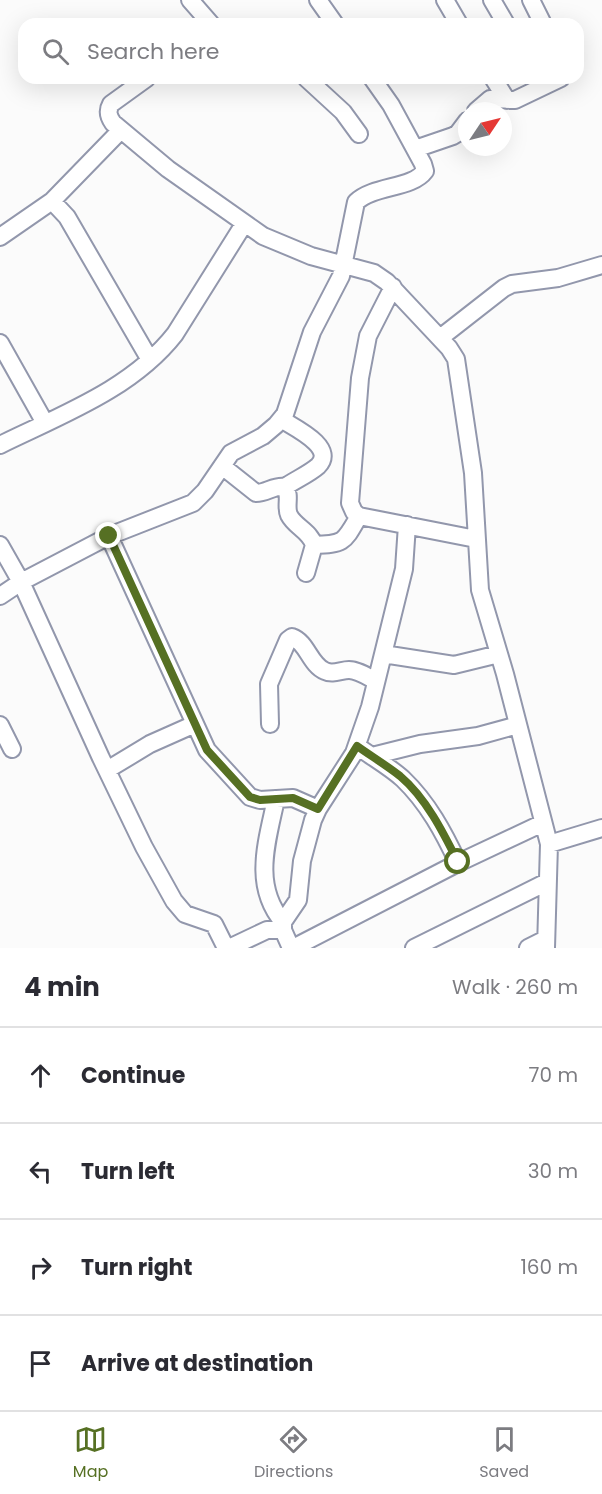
<!DOCTYPE html>
<html lang="en">
<head>
<meta charset="utf-8">
<style>
	:root { --surface:#fff; --page:#f7f7f7; --text:#2b2b33; --muted:#7c7c81; --line:#e1e1e2; --accent:#567023 }
	body { margin:0; font-family:Poppins,sans-serif; background:var(--page); color:var(--text) }
	.compass { position:absolute; left:458px; top:102px; width:54px; height:54px; border-radius:50%; background:var(--surface); box-shadow:0 6px 24px #0002; rotate:55deg }
	.stop { position:absolute; width:18px; height:18px; margin:-14px; border:4px solid #567023; border-radius:50%; background:#fff }
	.stop.end { background:#567023; border-color:#fff; box-shadow:0 2px 6px #0008 }
	.list { margin:0; padding:0; list-style:none }
	h2 { display:flex; justify-content:space-between; align-items:center; height:78px; margin:0; padding:0 24px; font-size:26px }
	h2 small { font-size:20px; font-weight:400; color:var(--muted) }
	.list li { display:grid; grid-template-columns:39px 1fr auto; gap:18px; align-items:center; box-sizing:border-box; height:96px; padding:0 24px; border-top:2px solid var(--line) }
	.list b { display:block; font-size:22px; white-space:nowrap }
	.list em { font-size:20px; font-style:normal; color:var(--muted) }
	.icon { flex:none; width:33px; height:33px; fill:none; stroke:currentColor; stroke-width:2; stroke-linecap:round; stroke-linejoin:round }
	.map { position:relative; flex:none; width:602px; height:948px; overflow:hidden }
	.search { position:absolute; background:var(--surface); box-shadow:0 6px 24px #0002; left:18px; right:18px; top:18px; height:66px; display:flex; align-items:center; gap:15px; box-sizing:border-box; padding:0 21px; border-radius:18px; color:var(--muted); font-size:22px }
	.sheet { height:462px; background:var(--surface) }
	nav { display:flex; justify-content:space-around; align-items:center; box-sizing:border-box; height:84px; border-top:2px solid var(--line); background:var(--surface); font-size:16px; color:var(--muted) }
	nav a { display:grid; justify-items:center; gap:3px }
	nav .on { color:var(--accent) }
	.map>svg:first-child { display:block }
	.lines { fill:none; stroke-linecap:round; stroke-linejoin:round }
	.minor-casing { stroke:#9297ac; stroke-width:20 }
	.minor { stroke:#fff; stroke-width:16 }
	.route { stroke:#567023; stroke-width:8 }
</style>
</head>
<body>
<div class="map">
<svg width="602" height="948" viewBox="0 0 602 948">
	<rect width="100%" height="100%" fill="#fbfbfb"/>
	<g class="lines">
		<defs>
			<path id="minor" d="M 190,0 L 211,24
				M 318,0 L 335,24
				M 445,0 L 459,24
				M 492,0 L 506,24
				M 531,0 L 543,24
				M 147,78 L 111,104 C 107,111 108,116 113,123 L 168,169 L 263,236 L 311,256 L 374,273 L 387,282 L 449,348 L 456,359 L 473,473 L 480,590 L 505,674 L 549,844 L 546,948
				M 306,78 L 343,112 L 359,134
				M 493,78 L 507,100
				M 476,111 L 490,99 L 515,100 L 561,78
				M 415,149 L 453,136 L 458,133 L 467,121
				M 52,201 L 67,217 L 150,360
				M 0,237 L 52,201 L 121,130
				M 393,287 L 368,336 L 360,378 L 350,503 L 354,512 L 359,516 L 476,539
				M 440,338 L 504,288 L 512,284 L 558,278 L 602,265
				M 0,343 L 45,423
				M 281,419 C 293,427 337,447 318,466 C 309,474 295,480 285,487
				M 0,445 C 61,415 132,389 175,334 L 244,224
				M 222,466 L 256,493 C 267,493 274,485 285,487 C 291,496 285,506 289,515 C 295,527 310,531 314,545 L 306,573
				M 109,536 L 207,750 L 250,797 L 260,800 L 293,798 L 318,809
				M 0,545 L 21,582 L 101,758 L 144,847 L 174,901 L 185,914 L 214,924 L 226,948
				M 314,545 C 345,544 344,542 359,516
				M 0,596 L 21,582 L 109,536 L 193,503 L 205,491 L 231,453 L 263,436 L 276,425 L 285,414 L 312,332 L 341,276 L 356,202 C 374,185 412,189 425,171 L 423,164 L 391,105 L 372,78
				M 383,654 L 454,665 L 499,654
				M 270,724 L 269,684 L 288,640 L 292,637 C 307,642 310,665 325,671 C 333,675 341,670 349,670 C 358,670 368,677 376,681
				M 0,725 L 12,749
				M 357,746 C 372,757 390,767 403,779 C 428,803 444,833 458,863
				M 372,756 L 420,744 L 478,736 L 518,725
				M 107,770 L 150,744 L 195,724
				M 276,799 C 267,842 252,885 283,922
				M 549,844 L 602,828
				M 229,948 L 267,930 L 283,930
				M 291,948 L 283,930 L 283,922 L 298,900 L 302,861 L 313,820 L 318,809 L 354,753 L 370,707 L 404,569 L 407,525
				M 293,948 L 458,863 L 543,823
				M 414,948 L 547,882
				M 528,948 L 546,939"/>
		</defs>
		<!-- minor casing -->
		<use href="#minor" class="minor-casing"/>
		<!-- minor -->
		<use href="#minor" class="minor"/>
	</g>
	<g class="lines">
		<!-- route -->
		<path class="route" d="M 109,536 L 207,750 L 250,797 L 260,800 L 293,798 L 318,809 L 357,746 C 371,756 386,765 400,776 C 426,798 443,832 458,862"/>
	</g>
</svg>
<svg class="compass" viewBox="-18 -18 36 36"><path d="M0-13l5 13h-10z" fill="#e53935"/><path d="M0 13l5-13h-10z" fill="#7c7c81"/></svg>
<div class="stop" style="left:458px;top:862px"></div>
<div class="stop end" style="left:109px;top:536px"></div>
<div class="search"><svg class="icon" aria-label="search" viewBox="0 0 24 24"><circle cx="10" cy="10" r="6"/><path d="M15 15l6 6"/></svg>Search here</div>
</div>
<section class="sheet">
<h2>4 min<small>Walk · 260 m</small></h2>
<ul class="list">
<li><svg class="icon" aria-label="ahead" viewBox="0 0 24 24"><path d="M12 20V5M6 11l6-6 6 6"/></svg><div><b>Continue</b></div><em>70 m</em></li>
<li><svg class="icon" aria-label="left" viewBox="0 0 24 24"><path d="M17 20v-9H6M10 6l-5 5 5 5"/></svg><div><b>Turn left</b></div><em>30 m</em></li>
<li><svg class="icon" aria-label="right" viewBox="0 0 24 24"><path d="M7 20v-9h11M14 6l5 5-5 5"/></svg><div><b>Turn right</b></div><em>160 m</em></li>
<li><svg class="icon" aria-label="arrive" viewBox="0 0 24 24"><path d="M6 21V4h12l-3 4 3 4H6"/></svg><div><b>Arrive at destination</b></div></li>
</ul>
</section>
<nav>
<a class="on"><svg class="icon" aria-label="map" viewBox="0 0 24 24"><path d="M3 6l6-2 6 2 6-2v14l-6 2-6-2-6 2zM9 4v14M15 6v14"/></svg>Map</a>
<a><svg class="icon" aria-label="directions" viewBox="0 0 24 24"><path d="M12 3l9 9-9 9-9-9zM9 14v-3h6M13 9l2 2-2 2"/></svg>Directions</a>
<a><svg class="icon" aria-label="saved" viewBox="0 0 24 24"><path d="M7 4h10v16l-5-4-5 4z"/></svg>Saved</a>
</nav>
</body>
</html>
